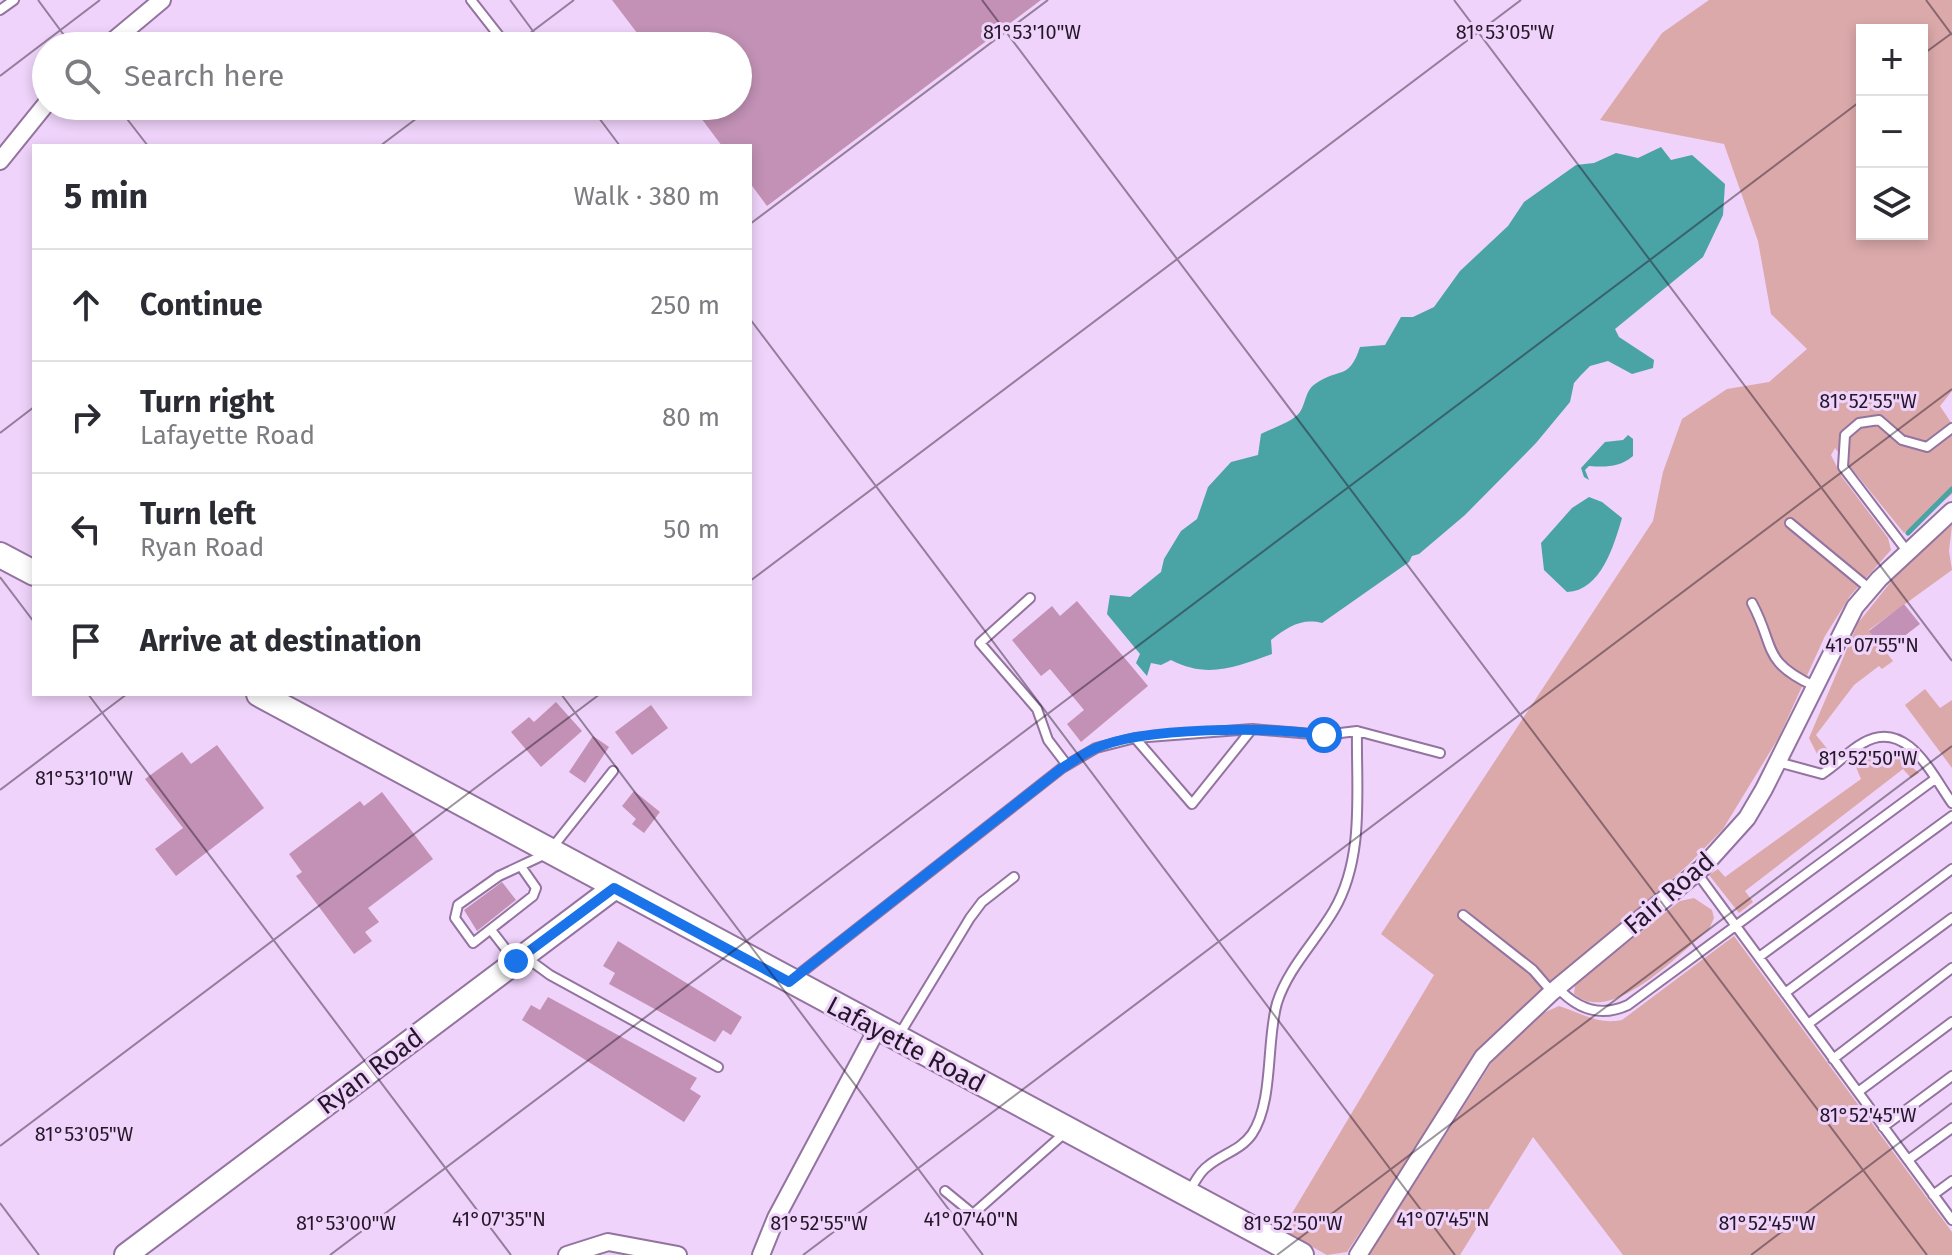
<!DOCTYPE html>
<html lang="en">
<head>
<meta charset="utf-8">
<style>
	:root { --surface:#fff; --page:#f7f7f7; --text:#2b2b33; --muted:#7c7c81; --line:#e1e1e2 }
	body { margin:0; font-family:"Fira Sans",sans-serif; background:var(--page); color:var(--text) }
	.controls { position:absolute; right:24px; top:24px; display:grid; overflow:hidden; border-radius:0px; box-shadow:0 4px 12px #0003 }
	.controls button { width:72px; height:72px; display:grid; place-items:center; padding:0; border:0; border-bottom:2px solid var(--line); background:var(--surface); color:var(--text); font:40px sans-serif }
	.stop { position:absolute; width:24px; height:24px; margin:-18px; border:6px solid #1a73e8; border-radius:50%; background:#fff }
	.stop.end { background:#1a73e8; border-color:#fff; box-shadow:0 2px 8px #0008 }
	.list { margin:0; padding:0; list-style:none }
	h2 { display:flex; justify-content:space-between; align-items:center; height:104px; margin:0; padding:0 32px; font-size:34px }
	h2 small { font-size:26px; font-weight:400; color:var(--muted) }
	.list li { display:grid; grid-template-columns:52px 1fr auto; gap:24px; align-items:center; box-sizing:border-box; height:112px; padding:0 32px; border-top:2px solid var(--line) }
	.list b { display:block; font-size:30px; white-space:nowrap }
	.list p { margin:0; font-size:26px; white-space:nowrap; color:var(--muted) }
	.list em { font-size:26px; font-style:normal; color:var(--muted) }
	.icon { flex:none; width:44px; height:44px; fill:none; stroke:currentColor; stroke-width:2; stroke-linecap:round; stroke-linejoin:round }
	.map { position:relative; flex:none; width:1952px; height:1255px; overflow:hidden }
	.search { position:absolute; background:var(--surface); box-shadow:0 4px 12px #0003; left:32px; top:32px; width:720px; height:88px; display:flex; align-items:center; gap:20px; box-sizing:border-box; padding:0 28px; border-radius:44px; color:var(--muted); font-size:30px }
	.panel { position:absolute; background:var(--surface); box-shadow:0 4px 12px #0003; left:32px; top:144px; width:720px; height:552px; border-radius:0px }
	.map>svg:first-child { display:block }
	.green { fill:#dba9aa; fill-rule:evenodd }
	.water { fill:#4aa3a5 }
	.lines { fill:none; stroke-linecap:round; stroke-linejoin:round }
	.stream { stroke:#4aa3a5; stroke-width:5 }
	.building { fill:#c291b5 }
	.lane-casing { stroke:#93739f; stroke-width:12 }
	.street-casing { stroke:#93739f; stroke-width:20 }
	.secondary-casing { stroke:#93739f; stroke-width:26 }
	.primary-casing { stroke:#93739f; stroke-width:28 }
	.lane { stroke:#fff; stroke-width:8 }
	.street { stroke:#fff; stroke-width:16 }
	.secondary { stroke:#fff; stroke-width:22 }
	.primary { stroke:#fff; stroke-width:24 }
	.route { stroke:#1a73e8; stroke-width:10 }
	.ticks { fill:none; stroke:#241729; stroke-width:2; stroke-opacity:0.45 }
	.labels { text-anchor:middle; stroke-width:6; stroke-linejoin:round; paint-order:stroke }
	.street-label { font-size:26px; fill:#241729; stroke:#efd3fa }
	.ticks-label { font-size:20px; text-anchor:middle; fill:#241729; stroke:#efd3fa; stroke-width:6; stroke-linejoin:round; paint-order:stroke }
</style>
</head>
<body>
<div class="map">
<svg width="1952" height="1255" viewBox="0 0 1952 1255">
	<rect width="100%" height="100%" fill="#efd3fa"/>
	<!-- green -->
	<path class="green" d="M 1709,0 L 1952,0 L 1952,391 L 1940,406 L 1952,424 L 1952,494 L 1904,533 L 1835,448 L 1831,455 L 1842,477 L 1888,538 L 1891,550 L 1850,596 L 1825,636 L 1779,737 L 1723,829 L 1688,865 L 1482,1047 L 1347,1252 L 1327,1255 L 1282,1230 L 1434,975 L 1381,934 L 1653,521 L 1663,472 L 1682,419 L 1727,389 L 1769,382 L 1807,349 L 1771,314 L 1758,241 L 1724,144 L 1600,120 L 1662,33 ZM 1862,30 L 1922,30 L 1922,234 L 1862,234 Z
		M 1952,525 L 1949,551 L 1952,570 L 1869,630 L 1893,661 L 1882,669 L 1879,666 L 1854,685 L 1816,735 L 1829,751 L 1829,757 L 1821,762 L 1809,738 L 1858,623 L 1902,568 Z
		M 1925,689 L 1940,708 L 1952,700 L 1952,768 L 1905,705 Z
		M 1882,751 L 1899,756 L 1919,773 L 1911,778 L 1903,769 L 1745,891 L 1753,902 L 1739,913 L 1709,875 L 1718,869 L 1725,877 L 1861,779 L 1856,767 L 1858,760 Z
		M 1694,898 L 1712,910 L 1714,918 L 1709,929 C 1680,953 1611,1027 1574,994 L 1575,984 L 1680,901 Z
		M 1734,936 L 1952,1232 L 1952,1255 L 1623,1255 L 1533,1137 L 1460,1255 L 1369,1255 L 1492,1062 L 1541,1014 L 1559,1006 C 1582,1013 1597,1025 1622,1020 Z"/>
	<!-- water -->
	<path class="water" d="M 1661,147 L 1671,160 L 1692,155 L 1725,184 L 1723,215 L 1703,257 L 1615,329 L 1619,337 L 1654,360 L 1653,368 L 1632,374 L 1608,361 L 1590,366 L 1581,375 L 1574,383 L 1570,402 L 1536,443 L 1465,515 L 1419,554 L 1412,556 L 1409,562 L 1322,623 C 1301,618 1288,627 1271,640 L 1272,654 C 1236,667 1207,679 1171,660 L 1161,665 L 1151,663 L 1147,676 L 1136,663 L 1140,654 L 1107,614 L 1110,595 L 1130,597 L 1161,572 L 1164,559 L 1181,531 L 1197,519 L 1208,487 L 1231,462 L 1258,455 L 1261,434 C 1272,428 1293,422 1300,412 C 1306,403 1305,391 1315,384 C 1339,367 1349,381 1360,347 L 1385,345 L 1401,317 L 1413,317 L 1434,307 L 1460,271 L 1508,226 L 1524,202 L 1576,165 L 1594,163 L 1616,153 L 1638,158 Z
		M 1628,435 L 1633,439 L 1633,456 C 1619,468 1604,467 1589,466 L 1585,470 L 1589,480 L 1584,477 L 1581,468 L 1605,442 L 1623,440 Z
		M 1589,497 L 1602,502 L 1622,518 C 1614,545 1601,591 1567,592 L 1544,570 L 1541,543 L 1572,508 Z"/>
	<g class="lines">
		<!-- stream -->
		<path class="stream" d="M 1908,533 L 1952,489"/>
	</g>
	<!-- building -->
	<path class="building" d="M 612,0 L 1041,0 L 767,206 L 750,183 L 750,146 L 722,146 L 692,106 L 738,106 L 738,46 L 647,46 Z
		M 1077,601 L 1148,686 L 1081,742 L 1067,724 L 1084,710 L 1050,669 L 1041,676 L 1012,640 L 1052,606 L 1060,616 Z
		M 1904,604 L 1920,624 L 1885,651 L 1869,631 Z
		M 556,702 L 582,731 L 541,767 L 511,732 L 529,717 L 534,722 Z
		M 651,705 L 668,728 L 632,755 L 615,732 Z
		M 593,736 L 609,747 L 585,783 L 569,772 Z
		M 217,745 L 264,808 L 176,876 L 155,849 L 183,828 L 145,779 L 182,752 L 191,764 Z
		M 634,791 L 660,812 L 644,833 L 632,824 L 636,819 L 622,806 Z
		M 382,792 L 433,859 L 368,908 L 379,922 L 365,932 L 372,941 L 354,954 L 296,876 L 302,872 L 289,854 L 360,801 L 364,806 Z
		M 502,882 L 516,900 L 477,931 L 464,910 Z
		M 618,941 L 742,1017 L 731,1035 L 723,1030 L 715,1042 L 609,984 L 615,973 L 603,966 Z
		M 548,997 L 697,1078 L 690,1089 L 701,1096 L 684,1122 L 522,1020 L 531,1005 L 540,1010 Z"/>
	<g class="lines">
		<defs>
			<path id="lane" d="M 471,0 L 507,46
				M 0,10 L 14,0
				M 553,106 L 556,111
				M 1790,523 L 1870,589
				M 1907,551 L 1843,467 L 1845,435 L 1859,423 L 1879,420 L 1902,440 L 1927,447 L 1952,428
				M 1030,598 L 980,643 L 1037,709 L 1048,740 L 1067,765
				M 1752,603 C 1776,648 1761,661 1814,686
				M 1135,738 L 1192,804 L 1252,729
				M 1778,762 L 1822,774 C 1837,765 1848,751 1863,743 C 1906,718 1931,773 1952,803
				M 522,868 L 536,888 L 533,896 L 473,943 L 455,918 L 458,905 L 499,876 L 548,853 L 613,771
				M 1697,873 L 1952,1220
				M 1463,915 L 1533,970 L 1552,992
				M 491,930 L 515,961
				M 524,956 L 550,975 L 718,1067
				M 1759,957 L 1952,816
				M 793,979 L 1062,768 L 1096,748 L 1135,738 L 1252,729 L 1324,735 L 1357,731 L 1440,753
				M 1557,987 C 1577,1009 1600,1018 1628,1005 L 1935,779
				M 1785,993 L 1952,869
				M 1808,1024 L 1952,918
				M 899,1035 L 970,918 L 982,902 L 1014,877
				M 1833,1059 L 1952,968
				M 1858,1092 L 1952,1022
				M 1883,1127 L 1952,1076
				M 1908,1160 L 1952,1128
				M 1190,1190 C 1195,1182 1200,1171 1208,1166 C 1222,1154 1241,1150 1252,1134 C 1274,1101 1266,1041 1277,1003 C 1288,968 1316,941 1334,910 C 1365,857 1356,790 1357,731
				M 945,1191 L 973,1214 L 1067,1131
				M 1933,1195 L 1952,1181"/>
			<path id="street" d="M 107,46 L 162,0
				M 0,161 L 46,104
				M 567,1255 L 608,1242 L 678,1255
				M 761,1255 L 776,1218 L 877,1029
				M 1358,1255 L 1483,1057 L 1552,992 L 1702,868 L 1747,818 L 1764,789 L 1855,607 L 1879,579 L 1952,511"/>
			<path id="secondary" d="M 126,1255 L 614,888"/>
			<path id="primary" d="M 0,555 L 34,573
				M 259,694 L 1301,1255"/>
		</defs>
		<!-- lane casing -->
		<use href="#lane" class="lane-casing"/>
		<!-- street casing -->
		<use href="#street" class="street-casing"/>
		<!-- secondary casing -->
		<use href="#secondary" class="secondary-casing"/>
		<!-- primary casing -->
		<use href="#primary" class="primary-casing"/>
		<!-- lane -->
		<use href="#lane" class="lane"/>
		<!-- street -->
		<use href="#street" class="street"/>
		<!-- secondary -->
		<use href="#secondary" class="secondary"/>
		<!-- primary -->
		<use href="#primary" class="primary"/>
	</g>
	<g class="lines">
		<!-- route -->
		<path class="route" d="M 516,961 L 614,888 L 789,982 L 1062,768 C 1072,762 1083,754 1094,749 C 1143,726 1270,727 1324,735"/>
	</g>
	<!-- ticks -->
	<path class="ticks" d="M 38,0 L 72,46M 510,0 L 544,46M 982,0 L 1927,1255M 1454,0 L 1952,661M 1926,0 L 1952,35M 513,46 L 574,0M 1922,55 L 1952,33M 0,76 L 100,0M 117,106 L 148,146M 590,106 L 620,146M 380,146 L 433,106M 750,224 L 1048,0M 750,319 L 1455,1255M 0,433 L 34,407M 0,577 L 34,622M 750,581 L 1521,0M 88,694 L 511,1255M 561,694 L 983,1255M 0,790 L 127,694M 0,1146 L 600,694M 0,1203 L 39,1255M 330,1255 L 1862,100M 803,1255 L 1952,389M 1277,1255 L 1952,746M 1751,1255 L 1952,1103"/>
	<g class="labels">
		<!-- street labels -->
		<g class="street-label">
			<text transform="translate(1669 893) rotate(-41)" y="9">Fair Road</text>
			<text transform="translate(906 1044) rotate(28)" y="9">Lafayette Road</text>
			<text transform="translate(370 1071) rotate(-37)" y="9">Ryan Road</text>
		</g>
	</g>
	<g class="ticks-label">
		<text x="1505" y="39">81°53'05"W</text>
		<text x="1032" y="39">81°53'10"W</text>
		<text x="1868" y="408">81°52'55"W</text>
		<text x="1872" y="652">41°07'55"N</text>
		<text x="1868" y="765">81°52'50"W</text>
		<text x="84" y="785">81°53'10"W</text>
		<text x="1868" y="1122">81°52'45"W</text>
		<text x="84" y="1141">81°53'05"W</text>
		<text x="499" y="1226">41°07'35"N</text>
		<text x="971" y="1226">41°07'40"N</text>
		<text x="1443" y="1226">41°07'45"N</text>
		<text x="346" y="1230">81°53'00"W</text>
		<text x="819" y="1230">81°52'55"W</text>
		<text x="1293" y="1230">81°52'50"W</text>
		<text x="1767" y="1230">81°52'45"W</text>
	</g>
</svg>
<div class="controls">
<button>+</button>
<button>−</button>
<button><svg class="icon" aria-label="layers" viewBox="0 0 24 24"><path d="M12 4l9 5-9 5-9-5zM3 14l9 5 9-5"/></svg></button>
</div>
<div class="stop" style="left:1324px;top:735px"></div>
<div class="stop end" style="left:516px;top:961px"></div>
<div class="search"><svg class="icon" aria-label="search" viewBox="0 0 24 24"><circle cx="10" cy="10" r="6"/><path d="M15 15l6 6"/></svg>Search here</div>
<section class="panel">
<h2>5 min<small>Walk · 380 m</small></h2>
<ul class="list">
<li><svg class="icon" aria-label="ahead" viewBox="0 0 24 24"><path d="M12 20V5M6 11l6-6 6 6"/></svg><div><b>Continue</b></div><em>250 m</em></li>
<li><svg class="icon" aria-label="right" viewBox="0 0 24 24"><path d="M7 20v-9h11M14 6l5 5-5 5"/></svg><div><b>Turn right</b><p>Lafayette Road</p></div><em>80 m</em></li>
<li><svg class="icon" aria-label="left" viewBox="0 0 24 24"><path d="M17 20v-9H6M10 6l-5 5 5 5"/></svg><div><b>Turn left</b><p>Ryan Road</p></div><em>50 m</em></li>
<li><svg class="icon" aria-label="arrive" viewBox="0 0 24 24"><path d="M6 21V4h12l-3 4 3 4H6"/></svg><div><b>Arrive at destination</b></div></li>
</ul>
</section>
</div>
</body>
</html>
